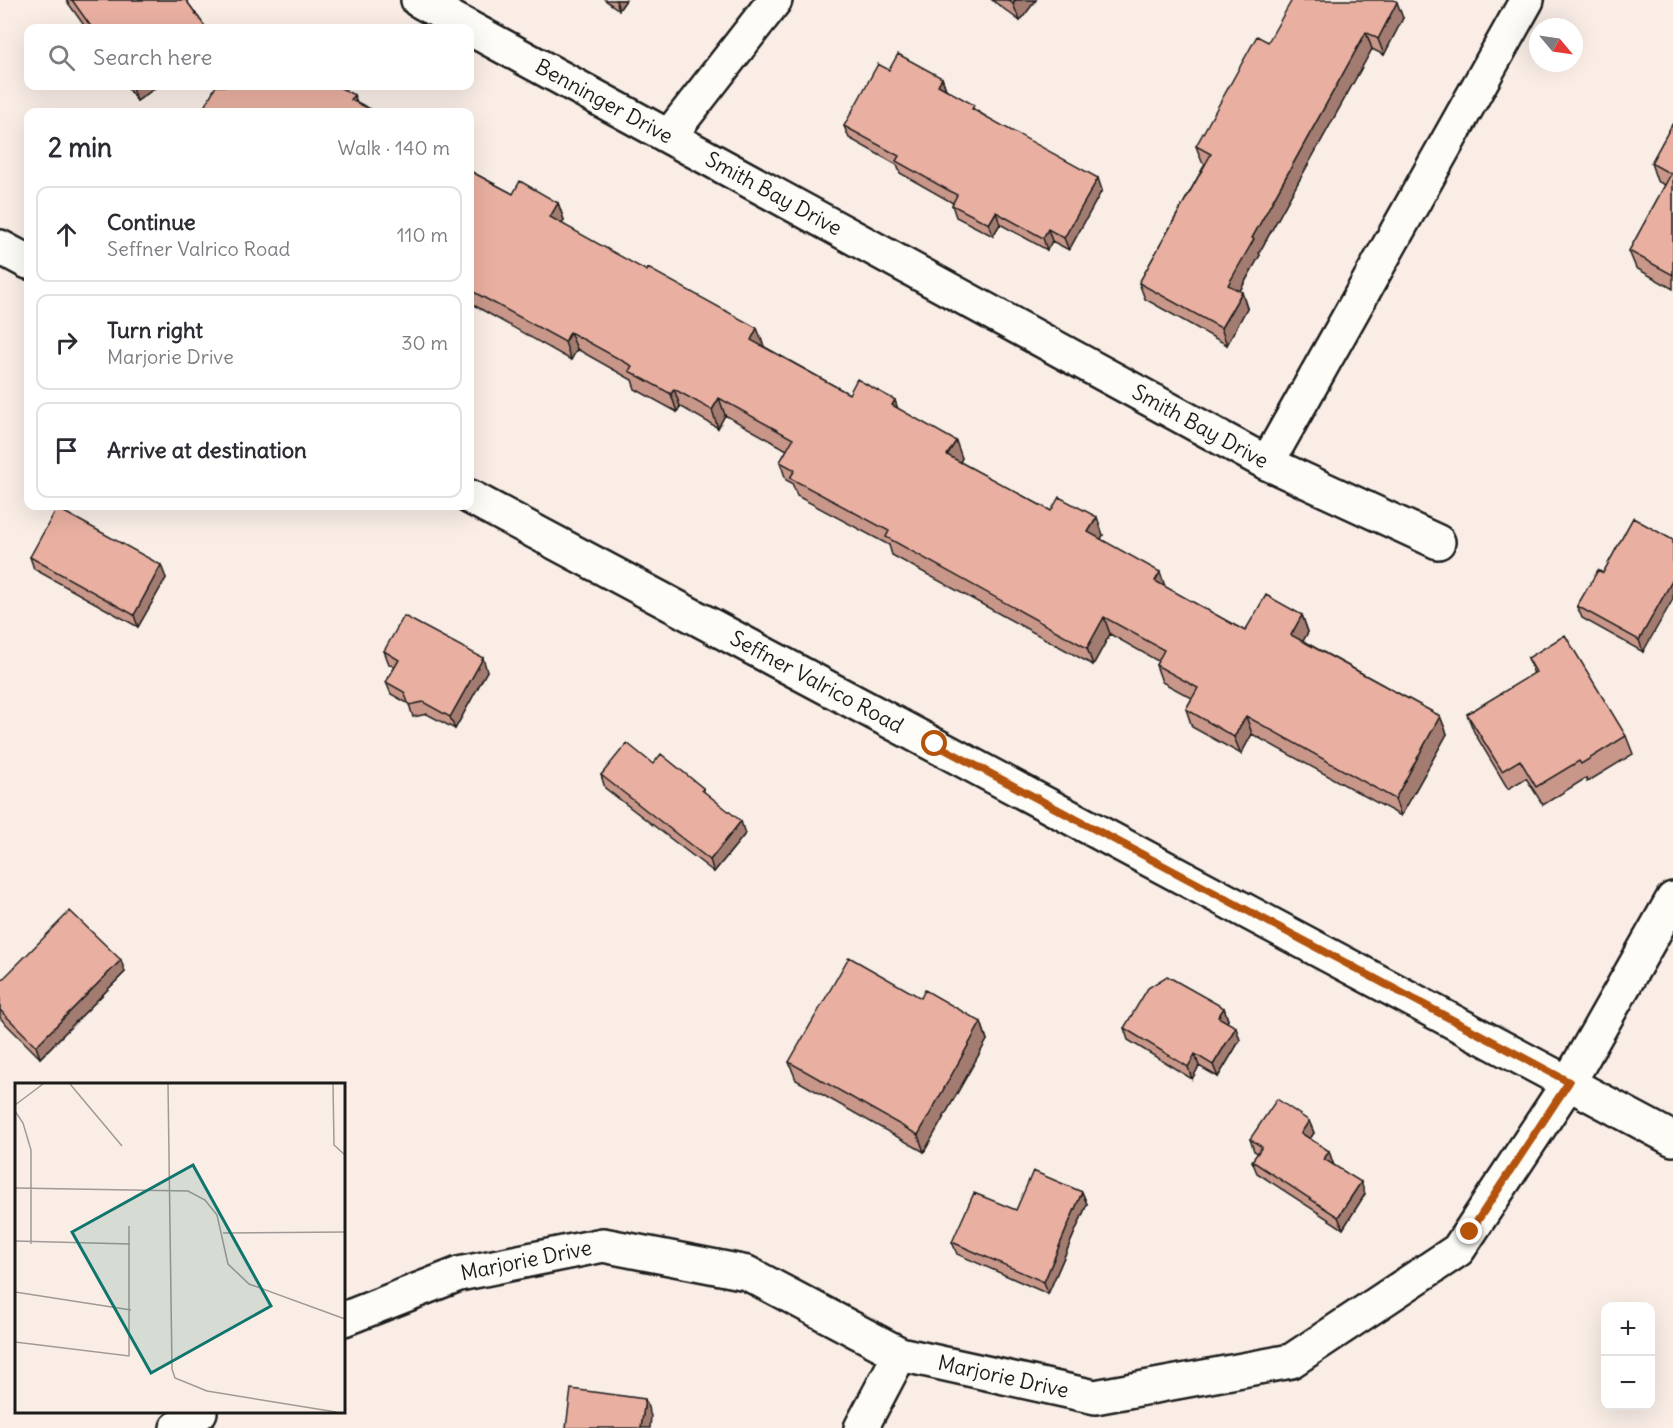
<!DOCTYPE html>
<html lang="en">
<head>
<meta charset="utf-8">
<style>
	:root { --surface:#fff; --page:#f2f2f3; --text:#2b2b33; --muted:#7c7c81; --line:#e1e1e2 }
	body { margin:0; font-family:Delius,sans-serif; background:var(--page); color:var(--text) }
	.controls { position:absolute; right:18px; bottom:18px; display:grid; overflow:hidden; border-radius:12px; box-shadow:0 6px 24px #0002 }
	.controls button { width:54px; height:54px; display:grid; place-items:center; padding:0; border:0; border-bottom:2px solid var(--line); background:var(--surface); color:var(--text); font:30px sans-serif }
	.compass { position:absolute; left:1529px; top:18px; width:54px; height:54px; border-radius:50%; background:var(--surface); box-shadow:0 6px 24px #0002; rotate:119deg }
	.stop { position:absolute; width:18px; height:18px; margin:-14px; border:4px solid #b45309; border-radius:50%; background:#fff }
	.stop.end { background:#b45309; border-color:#fff; box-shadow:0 2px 6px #0008 }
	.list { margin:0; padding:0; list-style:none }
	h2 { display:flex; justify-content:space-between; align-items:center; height:78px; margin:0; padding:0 24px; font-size:26px }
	h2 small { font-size:20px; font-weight:400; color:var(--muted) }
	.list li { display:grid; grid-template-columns:39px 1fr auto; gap:18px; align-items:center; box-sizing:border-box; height:96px; margin:0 12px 12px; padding:0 12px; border:2px solid var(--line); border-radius:12px }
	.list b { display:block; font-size:22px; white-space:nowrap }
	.list p { margin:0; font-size:20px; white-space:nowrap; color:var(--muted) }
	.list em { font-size:20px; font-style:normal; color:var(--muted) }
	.icon { flex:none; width:33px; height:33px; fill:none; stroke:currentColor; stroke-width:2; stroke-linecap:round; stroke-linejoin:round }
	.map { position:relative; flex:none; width:1673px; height:1428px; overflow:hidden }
	.search { position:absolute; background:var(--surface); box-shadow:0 6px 24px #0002; left:24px; top:24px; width:450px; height:66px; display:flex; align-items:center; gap:15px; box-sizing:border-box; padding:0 21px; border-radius:12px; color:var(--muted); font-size:22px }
	.panel { position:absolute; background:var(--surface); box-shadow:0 6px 24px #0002; left:24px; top:108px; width:450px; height:402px; border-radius:12px }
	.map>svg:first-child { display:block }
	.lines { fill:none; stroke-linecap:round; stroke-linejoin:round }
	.minor-casing { stroke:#1c1c1c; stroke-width:38 }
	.minor { stroke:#fdfcf7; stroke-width:33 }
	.wall { fill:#c8978a; stroke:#1c1c1c; stroke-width:1.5 }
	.shaded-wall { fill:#a37b71; stroke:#1c1c1c; stroke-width:1.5 }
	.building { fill:#e9b0a1; stroke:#1c1c1c; stroke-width:1.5 }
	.route { stroke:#b45309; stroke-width:8 }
	.labels { text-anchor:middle; stroke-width:4.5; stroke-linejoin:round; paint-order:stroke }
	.street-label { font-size:21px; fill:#1c1c1c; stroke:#fdfcf7 }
	.inset-road { fill:none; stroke:#a19995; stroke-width:1.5 }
	.view { fill:#0f766e; fill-opacity:0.15; stroke:#0f766e; stroke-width:3 }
	.inset-edge { fill:none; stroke:#1c1c1c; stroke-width:3 }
</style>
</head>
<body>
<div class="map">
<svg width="1673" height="1428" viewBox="0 0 1673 1428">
	<rect width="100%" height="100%" fill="#f9ede6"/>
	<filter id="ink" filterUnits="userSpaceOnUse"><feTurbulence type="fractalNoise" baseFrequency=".0167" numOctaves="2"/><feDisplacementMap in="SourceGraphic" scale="12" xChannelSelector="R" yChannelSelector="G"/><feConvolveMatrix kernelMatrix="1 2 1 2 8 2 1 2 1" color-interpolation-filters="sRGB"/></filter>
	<g filter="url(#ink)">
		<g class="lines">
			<defs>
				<g id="minor">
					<path id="s1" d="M 418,0 L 1267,463 L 1438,542"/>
					<path d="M 669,136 L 775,0"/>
					<path d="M 0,247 L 28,262"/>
					<path d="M 1267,463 L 1527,0"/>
					<path id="s2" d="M 470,497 L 1673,1139"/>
					<path id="s3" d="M 344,1319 L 459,1274 L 603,1245 L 747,1273 L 900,1354 L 1095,1397 L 1291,1361 L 1458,1250 L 1569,1082 L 1673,899"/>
					<path d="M 177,1428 L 200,1412"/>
					<path d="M 861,1428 L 900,1354"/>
				</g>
			</defs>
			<!-- minor casing -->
			<use href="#minor" class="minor-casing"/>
			<!-- minor -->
			<use href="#minor" class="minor"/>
		</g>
		<!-- wall -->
		<path class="wall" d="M 66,0 L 186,0 L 206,28 L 86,28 Z
			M 605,0 L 626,0 L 619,10 Z
			M 992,0 L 1036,0 L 1020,21 Z
			M 1403,18 L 1384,55 L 1372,49 L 1259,253 L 1260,255 L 1240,291 L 1247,308 L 1227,345 L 1145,299 L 1139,283 L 1205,164 L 1202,162 L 1196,146 L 1268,42 Z
			M 889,70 L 942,78 L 946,89 L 977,111 L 1102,190 L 1069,250 L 1052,241 L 1047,250 L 1000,224 L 993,236 L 956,217 L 952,205 L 953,203 L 900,173 L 897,165 L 849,138 L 844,126 Z
			M 126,86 L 158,86 L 137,101 Z
			M 307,88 L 354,95 L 357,102 L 376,112 L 206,112 L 204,107 Z
			M 1673,123 L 1673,289 L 1636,268 L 1629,251 L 1665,185 L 1657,181 L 1651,163 Z
			M 470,171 L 513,194 L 558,203 L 564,220 L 562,224 L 763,346 L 849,394 L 898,409 L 962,458 L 960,462 L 1051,511 L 1103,535 L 1101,539 L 1165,587 L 1245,631 L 1302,615 L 1308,632 L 1303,641 L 1440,716 L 1447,734 L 1401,816 L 1252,734 L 1241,754 L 1192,727 L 1186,709 L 1192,698 L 1162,682 L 1156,665 L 1158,661 L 1110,634 L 1093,665 L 892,555 L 889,545 L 797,496 L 792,483 L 786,480 L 780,462 L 787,450 L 725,415 L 718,428 L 680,406 L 677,412 L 635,389 L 632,380 L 577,349 L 571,360 L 470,303 Z
			M 1633,518 L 1643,652 L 1582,618 L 1577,606 L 1603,573 Z
			M 30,557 L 166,578 L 138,627 L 34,569 Z
			M 384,651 L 487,671 L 455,729 L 427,714 L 413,717 L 409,704 L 391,694 L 386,682 L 395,667 L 389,664 Z
			M 1528,658 L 1626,736 L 1633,754 L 1587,782 L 1586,778 L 1543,805 L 1526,778 L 1508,789 L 1474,732 L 1467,714 L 1534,674 Z
			M 653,764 L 703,788 L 704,792 L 745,834 L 714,872 L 605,788 L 601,775 Z
			M 125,972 L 40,1058 L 0,1018 L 0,982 Z
			M 921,998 L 981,1022 L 987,1040 L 924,1152 L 796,1080 L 789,1062 Z
			M 1224,1008 L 1228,1020 L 1227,1022 L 1240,1040 L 1218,1077 L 1199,1066 L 1192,1079 L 1128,1040 L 1124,1028 Z
			M 1309,1121 L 1314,1133 L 1310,1139 L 1333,1163 L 1333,1164 L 1365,1194 L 1343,1229 L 1257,1173 L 1252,1161 L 1258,1153 L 1254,1151 L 1250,1139 Z
			M 1082,1192 L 1087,1204 L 1048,1294 L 957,1254 L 952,1242 Z"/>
		<!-- shaded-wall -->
		<path class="shaded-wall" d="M 616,0 L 626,0 L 619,10 Z
			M 1016,0 L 1036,0 L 1020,21 L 1013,4 Z
			M 1397,2 L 1403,18 L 1384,55 L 1378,39 Z
			M 1366,32 L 1372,49 L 1259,253 L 1260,255 L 1234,301 L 1228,285 L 1252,238 Z
			M 942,78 L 946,90 L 938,85 Z
			M 131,86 L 158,86 L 137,101 Z
			M 354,95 L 360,112 L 351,100 Z
			M 1098,178 L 1102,190 L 1069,250 L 1064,238 Z
			M 558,203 L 564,220 L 556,235 L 550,217 Z
			M 996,212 L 1000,224 L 993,236 L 989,224 Z
			M 1048,229 L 1052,241 L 1047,250 L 1043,238 Z
			M 1242,292 L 1247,308 L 1227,345 L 1221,328 Z
			M 757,328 L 764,346 L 758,357 L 751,340 Z
			M 570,332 L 577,349 L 571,360 L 565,342 Z
			M 674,389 L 680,406 L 677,412 L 671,394 Z
			M 719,398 L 725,415 L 718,428 L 712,410 Z
			M 895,400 L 901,418 L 892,405 Z
			M 956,441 L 962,458 L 954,473 L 947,455 Z
			M 1097,517 L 1103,535 L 1095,549 L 1088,532 Z
			M 161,565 L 166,578 L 138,627 L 134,615 Z
			M 1160,572 L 1166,589 L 1155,581 Z
			M 1673,579 L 1673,599 L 1643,652 L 1639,640 Z
			M 1302,615 L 1308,632 L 1297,652 L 1291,635 Z
			M 1104,617 L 1110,634 L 1093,665 L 1087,648 Z
			M 483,658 L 487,671 L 455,729 L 450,717 Z
			M 1246,716 L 1252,734 L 1241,754 L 1234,737 Z
			M 1440,716 L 1447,734 L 1401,816 L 1395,799 Z
			M 741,821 L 745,834 L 714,872 L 710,860 Z
			M 121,960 L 125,972 L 40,1058 L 36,1046 Z
			M 1224,1008 L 1228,1020 L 1223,1029 L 1218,1017 Z
			M 981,1022 L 987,1040 L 924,1152 L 918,1135 Z
			M 1236,1027 L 1240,1040 L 1218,1077 L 1213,1065 Z
			M 1195,1054 L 1199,1066 L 1192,1079 L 1188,1067 Z
			M 1309,1121 L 1314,1133 L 1305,1145 L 1301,1133 Z
			M 1329,1151 L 1333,1163 L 1328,1171 L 1324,1159 Z
			M 1361,1182 L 1365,1194 L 1343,1229 L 1338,1217 Z
			M 1082,1192 L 1087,1204 L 1048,1294 L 1044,1282 Z
			M 645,1399 L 651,1416 L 650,1428 L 641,1428 Z"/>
		<!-- building -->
		<path class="building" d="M 72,0 L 186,0 L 206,28 L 92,28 Z
			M 1008,0 L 1016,0 L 1013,4 Z
			M 1292,0 L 1394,0 L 1397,2 L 1378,39 L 1366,32 L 1252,238 L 1254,239 L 1228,285 L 1242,292 L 1221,328 L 1139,283 L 1211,154 L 1196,146 L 1257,36 L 1268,42 Z
			M 898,54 L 942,78 L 938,85 L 974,105 L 972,109 L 1098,178 L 1064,238 L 1048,229 L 1043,238 L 996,212 L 989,224 L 952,205 L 957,195 L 896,161 L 899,156 L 844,126 L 878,64 L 889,70 Z
			M 216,86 L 302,86 L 307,88 L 309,86 L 337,86 L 354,95 L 351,100 L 376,112 L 214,112 L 204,107 Z
			M 1673,123 L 1673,275 L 1629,251 L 1671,174 L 1651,163 Z
			M 470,171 L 513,194 L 520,181 L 558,203 L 550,217 L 647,271 L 648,268 L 757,328 L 751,340 L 849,394 L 857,379 L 895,400 L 892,405 L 956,441 L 947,455 L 1051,511 L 1059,497 L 1097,517 L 1088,532 L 1160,572 L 1155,581 L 1245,631 L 1266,595 L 1302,615 L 1291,635 L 1440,716 L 1395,799 L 1246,716 L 1234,737 L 1186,709 L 1198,688 L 1156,665 L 1164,650 L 1104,617 L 1087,648 L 886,537 L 889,531 L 790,478 L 795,470 L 780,462 L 793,439 L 719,398 L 712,410 L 674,389 L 671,394 L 629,371 L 632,366 L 570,332 L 565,342 L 470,290 Z
			M 57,508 L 161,565 L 134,615 L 30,557 Z
			M 1633,518 L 1673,540 L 1673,579 L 1639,640 L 1577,606 L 1598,570 L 1603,573 Z
			M 404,616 L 483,658 L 450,717 L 423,702 L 409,705 L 404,692 L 386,682 L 399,660 L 384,651 Z
			M 1565,635 L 1626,736 L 1581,764 L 1579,761 L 1536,787 L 1520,760 L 1502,771 L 1467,714 L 1536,672 L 1528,658 Z
			M 627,743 L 653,764 L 661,754 L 703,788 L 702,790 L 741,821 L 710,860 L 601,775 Z
			M 70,911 L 121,960 L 36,1046 L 0,1010 L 0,982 Z
			M 849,957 L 921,998 L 925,990 L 981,1022 L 918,1135 L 789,1062 Z
			M 1167,976 L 1224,1008 L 1218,1017 L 1236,1027 L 1213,1065 L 1195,1054 L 1188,1067 L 1124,1028 L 1148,988 Z
			M 1277,1099 L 1309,1121 L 1301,1133 L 1329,1151 L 1324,1159 L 1361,1182 L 1338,1217 L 1252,1161 L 1262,1147 L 1250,1139 Z
			M 1033,1171 L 1082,1192 L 1044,1282 L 952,1242 L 974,1193 L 1016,1210 Z
			M 571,1389 L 645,1399 L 641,1428 L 566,1428 Z"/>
	</g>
	<g class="lines" filter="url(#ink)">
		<!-- route -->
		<path class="route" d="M 935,744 L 1569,1082 L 1470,1232"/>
	</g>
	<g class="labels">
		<!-- street labels -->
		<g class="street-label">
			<text dy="7" stroke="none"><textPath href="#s1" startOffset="212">Benninger Drive</textPath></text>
			<text dy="7" stroke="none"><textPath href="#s1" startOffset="405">Smith Bay Drive</textPath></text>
			<text dy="7" stroke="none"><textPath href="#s1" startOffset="891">Smith Bay Drive</textPath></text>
			<text dy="7" stroke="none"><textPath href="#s2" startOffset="393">Seffner Valrico Road</textPath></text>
			<text dy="7" stroke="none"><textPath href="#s3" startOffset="192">Marjorie Drive</textPath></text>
			<text dy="7" stroke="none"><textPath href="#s3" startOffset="696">Marjorie Drive</textPath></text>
		</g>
	</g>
	<!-- overview -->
	<g transform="translate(15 1083)">
		<rect width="330" height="330" fill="#f9ede6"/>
		<path class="inset-road" d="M 55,1 L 107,63M 153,1 L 157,286 L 160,295 L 192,308 L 321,329M 318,1 L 319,62 L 330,72M 0,22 L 28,1M 0,28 L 8,40 L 16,67 L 16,161M 0,105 L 173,108 L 190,117 L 202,132 L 213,181 L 234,201 L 330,236M 208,150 L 330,149M 0,158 L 115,161M 0,209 L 116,227M 0,259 L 114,273 L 114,143"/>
		<path class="view" d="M 178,82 L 256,223 L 136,290 L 57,149 Z"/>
		<rect width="330" height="330" class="inset-edge"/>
	</g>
</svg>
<div class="controls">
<button>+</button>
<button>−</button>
</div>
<svg class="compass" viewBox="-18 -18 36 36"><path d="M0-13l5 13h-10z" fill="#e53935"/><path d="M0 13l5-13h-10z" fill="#7c7c81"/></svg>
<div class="stop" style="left:935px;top:744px"></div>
<div class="stop end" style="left:1470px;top:1232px"></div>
<div class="search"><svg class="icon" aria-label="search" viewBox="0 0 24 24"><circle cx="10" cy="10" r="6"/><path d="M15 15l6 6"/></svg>Search here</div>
<section class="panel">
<h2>2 min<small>Walk · 140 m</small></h2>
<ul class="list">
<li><svg class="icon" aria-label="ahead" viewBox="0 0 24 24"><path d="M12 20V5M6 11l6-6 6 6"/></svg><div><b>Continue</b><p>Seffner Valrico Road</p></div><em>110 m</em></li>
<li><svg class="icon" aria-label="right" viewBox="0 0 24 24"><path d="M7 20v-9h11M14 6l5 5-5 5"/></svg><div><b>Turn right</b><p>Marjorie Drive</p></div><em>30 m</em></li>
<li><svg class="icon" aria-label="arrive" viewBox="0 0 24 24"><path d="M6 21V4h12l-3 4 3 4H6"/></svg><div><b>Arrive at destination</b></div></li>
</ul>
</section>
</div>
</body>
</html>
